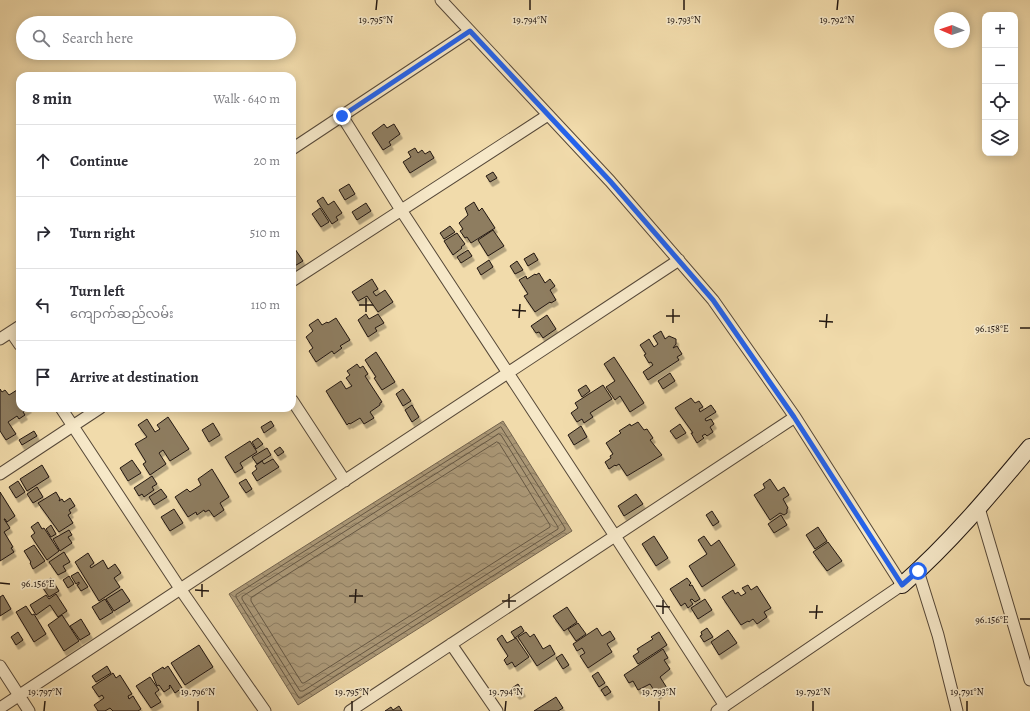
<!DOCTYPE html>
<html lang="en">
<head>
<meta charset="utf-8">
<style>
	:root { --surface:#fff; --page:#f2f2f3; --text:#2b2b33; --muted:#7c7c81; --line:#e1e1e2 }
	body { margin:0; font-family:Alegreya,"Noto Sans Myanmar",serif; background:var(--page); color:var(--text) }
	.controls { position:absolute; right:12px; top:12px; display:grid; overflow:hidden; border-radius:8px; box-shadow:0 2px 10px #0003 }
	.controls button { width:36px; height:36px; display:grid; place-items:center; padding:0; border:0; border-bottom:1px solid var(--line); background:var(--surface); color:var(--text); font:20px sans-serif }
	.compass { position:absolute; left:934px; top:12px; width:36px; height:36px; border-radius:50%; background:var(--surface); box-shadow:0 2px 10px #0003; rotate:272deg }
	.stop { position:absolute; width:12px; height:12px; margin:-9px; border:3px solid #2563eb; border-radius:50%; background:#fff }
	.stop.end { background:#2563eb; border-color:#fff; box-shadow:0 1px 4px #0008 }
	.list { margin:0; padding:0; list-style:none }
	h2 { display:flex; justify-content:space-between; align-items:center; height:52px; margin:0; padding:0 16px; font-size:17px }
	h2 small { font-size:13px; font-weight:400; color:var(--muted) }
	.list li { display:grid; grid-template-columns:26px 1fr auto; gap:12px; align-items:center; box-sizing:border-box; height:72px; padding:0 16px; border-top:1px solid var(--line) }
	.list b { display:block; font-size:15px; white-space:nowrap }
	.list p { margin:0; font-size:13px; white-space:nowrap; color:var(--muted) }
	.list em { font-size:13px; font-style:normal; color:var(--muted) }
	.icon { flex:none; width:22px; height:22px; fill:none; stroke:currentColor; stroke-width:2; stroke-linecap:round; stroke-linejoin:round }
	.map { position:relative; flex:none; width:1030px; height:711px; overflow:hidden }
	.search { position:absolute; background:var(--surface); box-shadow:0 2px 10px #0003; left:16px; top:16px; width:280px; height:44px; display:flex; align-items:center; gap:10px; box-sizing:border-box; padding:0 14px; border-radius:22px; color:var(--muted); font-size:15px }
	.panel { position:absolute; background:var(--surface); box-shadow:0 2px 10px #0003; left:16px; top:72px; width:280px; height:340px; border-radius:12px }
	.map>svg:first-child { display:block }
	.water { fill:url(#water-waves); stroke:#74644e }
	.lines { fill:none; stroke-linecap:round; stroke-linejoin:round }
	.shore { stroke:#665844; stroke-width:1 }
	.building { fill:#8e7d61; stroke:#221711; filter:url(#shadow) }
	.street-casing { stroke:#564838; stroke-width:13 }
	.secondary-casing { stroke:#221711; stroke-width:18 }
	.street { stroke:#f6e8c8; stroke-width:11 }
	.secondary { stroke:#f6e8c8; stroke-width:16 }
	.route { stroke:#2563eb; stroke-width:5 }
	.ticks { fill:none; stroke:#221711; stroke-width:1.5 }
	.ticks-label { font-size:10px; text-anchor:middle; fill:#221711; stroke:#f6e8c8; stroke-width:3.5; stroke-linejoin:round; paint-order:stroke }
</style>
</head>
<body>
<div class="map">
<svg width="1030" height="711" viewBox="0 0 1030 711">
	<defs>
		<pattern id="water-waves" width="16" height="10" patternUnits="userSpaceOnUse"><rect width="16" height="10" fill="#ab9877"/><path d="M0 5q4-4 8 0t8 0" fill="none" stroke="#8b7b60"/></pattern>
		<filter id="shadow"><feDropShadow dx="2.5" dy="4.5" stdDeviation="0" flood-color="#0004"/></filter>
	</defs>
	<rect width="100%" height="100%" fill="#f1dbab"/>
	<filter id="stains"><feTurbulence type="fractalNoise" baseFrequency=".005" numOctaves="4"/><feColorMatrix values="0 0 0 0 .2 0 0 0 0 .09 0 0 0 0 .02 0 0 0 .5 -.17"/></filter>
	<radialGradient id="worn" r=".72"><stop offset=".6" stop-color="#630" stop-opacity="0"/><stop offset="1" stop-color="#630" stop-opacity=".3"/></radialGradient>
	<!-- water -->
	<path class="water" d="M 503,421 L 572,531 L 298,705 L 229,594 Z"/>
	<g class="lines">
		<!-- shore -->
		<path class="shore" d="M 501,427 L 565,528 L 565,530 L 301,698 L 299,698 L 236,597 L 236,595 Z
			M 499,434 L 501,435 L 558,527 L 558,529 L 303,691 L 300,691 L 242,599 L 242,597 Z
			M 497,442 L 499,443 L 550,525 L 550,527 L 304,683 L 302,683 L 251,601 L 251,598 Z"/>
	</g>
	<!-- building -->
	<path class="building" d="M 384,124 L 387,128 L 394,124 L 400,134 L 389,142 L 391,145 L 383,150 L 372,133 Z
		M 415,148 L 418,153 L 422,150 L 425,154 L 430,151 L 434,158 L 410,173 L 403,162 L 411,157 L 408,152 Z
		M 493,172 L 497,178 L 490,182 L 486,176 Z
		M 349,184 L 355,194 L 345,200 L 339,190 Z
		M 323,197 L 328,205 L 334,201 L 342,213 L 336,217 L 338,220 L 332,224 L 317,201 Z
		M 474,202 L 479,211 L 482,208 L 495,228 L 471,243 L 467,237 L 465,238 L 460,231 L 463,229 L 459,223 L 468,215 L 465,208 Z
		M 366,203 L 371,211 L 357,220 L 352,212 Z
		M 320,208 L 329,222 L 321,227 L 312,214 Z
		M 450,226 L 455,232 L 444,239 L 440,233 Z
		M 493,230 L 504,246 L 488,256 L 478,240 Z
		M 457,233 L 465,244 L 461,247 L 462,248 L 453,255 L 444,241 Z
		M 295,249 L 303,261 L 293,267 L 292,251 Z
		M 468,250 L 472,256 L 461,263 L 457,257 Z
		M 534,253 L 538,260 L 528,266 L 524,259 Z
		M 489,260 L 493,267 L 481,275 L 477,268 Z
		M 517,261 L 523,270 L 515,274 L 510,266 Z
		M 539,273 L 545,283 L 550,279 L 555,286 L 550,290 L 556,300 L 551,303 L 550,302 L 535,312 L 524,296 L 528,294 L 519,280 L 526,276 L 527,279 L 535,274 L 536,275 Z
		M 372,279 L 378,289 L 373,292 L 376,296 L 385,290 L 393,302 L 378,312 L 367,296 L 358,301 L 352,292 Z
		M 366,314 L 369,319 L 378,314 L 384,323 L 375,328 L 377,331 L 368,337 L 358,320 Z
		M 547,315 L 556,329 L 543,338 L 539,332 L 536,333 L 531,326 Z
		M 336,318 L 350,340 L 340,346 L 342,348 L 334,354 L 332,351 L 316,362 L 309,351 L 313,348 L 306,337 L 313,331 L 309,325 L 318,319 L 322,325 L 327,322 L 328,323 Z
		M 661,331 L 665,339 L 669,336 L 676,339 L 676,344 L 673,348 L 677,346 L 682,354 L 677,357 L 679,360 L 648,380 L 643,372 L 653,365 L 651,362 L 649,363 L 644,355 L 646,354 L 640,345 L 649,339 L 654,347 L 658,344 L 653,336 Z
		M 376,352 L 395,382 L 382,390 L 374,378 L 376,377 L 365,360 Z
		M 614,357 L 644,403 L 630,412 L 620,396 L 615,400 L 606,387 L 615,381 L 604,364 Z
		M 357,364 L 360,368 L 363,366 L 368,374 L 365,376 L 382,402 L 380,403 L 380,405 L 370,412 L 374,418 L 364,424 L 360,418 L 350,424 L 349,423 L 347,425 L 326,391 L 341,381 L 346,389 L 352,386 L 346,378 L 350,375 L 347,371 Z
		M 670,373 L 675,381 L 663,389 L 658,381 Z
		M 586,385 L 590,391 L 582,397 L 578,390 Z
		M 603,385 L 612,399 L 590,413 L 593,417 L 584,423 L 582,419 L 577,422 L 571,413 L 578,408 L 575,403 Z
		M 0,389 L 2,392 L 5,390 L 9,395 L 17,390 L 20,391 L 20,408 L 29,408 L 23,412 L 25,415 L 19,419 L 17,416 L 8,422 L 16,434 L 6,440 L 0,431 Z
		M 403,389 L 411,401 L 403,406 L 396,394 Z
		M 691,398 L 695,403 L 699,401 L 703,407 L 699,409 L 700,412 L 711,405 L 716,412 L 705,419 L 706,421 L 711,419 L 714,424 L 710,427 L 713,432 L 707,436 L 705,434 L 702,436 L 704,438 L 697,443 L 691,433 L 693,433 L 675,408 Z
		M 412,405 L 419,417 L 412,422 L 405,410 Z
		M 168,417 L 189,449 L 170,461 L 163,450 L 159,453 L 166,464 L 150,475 L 143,464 L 146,462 L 135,444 L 147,437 L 138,425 L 147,419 L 155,432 L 160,429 L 157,425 Z
		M 271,421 L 274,426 L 264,433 L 261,427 Z
		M 638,422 L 644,430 L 647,429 L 653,438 L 650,440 L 662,455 L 627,476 L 619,464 L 616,466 L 615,465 L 609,469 L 605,462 L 611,458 L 610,456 L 613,454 L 606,443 L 621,433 L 619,431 L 630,424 L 631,426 Z
		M 213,423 L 220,435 L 209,442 L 202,430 Z
		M 680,424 L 686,433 L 676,439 L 670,431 Z
		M 581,426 L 587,437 L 574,445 L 568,435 Z
		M 34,431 L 37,436 L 22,445 L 19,440 Z
		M 258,438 L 263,444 L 256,449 L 252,442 Z
		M 250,441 L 257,452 L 240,463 L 243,468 L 235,473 L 225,457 Z
		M 280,447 L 284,452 L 278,456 L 274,451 Z
		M 267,448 L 271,455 L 257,464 L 252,457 Z
		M 273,459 L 279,467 L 257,481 L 252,473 L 257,469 L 255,466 L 262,461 L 264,464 Z
		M 132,460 L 141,473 L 128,481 L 120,468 Z
		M 42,465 L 49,477 L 27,491 L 20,479 Z
		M 212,469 L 229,497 L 220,503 L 224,510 L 214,517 L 209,510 L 205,512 L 204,510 L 197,515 L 196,512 L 188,517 L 175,497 L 187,489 L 190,492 L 201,485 L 198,479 Z
		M 152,476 L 157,484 L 152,487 L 154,490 L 144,497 L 142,494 L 139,496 L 134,488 Z
		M 246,479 L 252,489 L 246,493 L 239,483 Z
		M 770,479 L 778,491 L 784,487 L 789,495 L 783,499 L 788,508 L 787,509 L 787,513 L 784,515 L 780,513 L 770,520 L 754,495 L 765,488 L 763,484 Z
		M 18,481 L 25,492 L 16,498 L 9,487 Z
		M 37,487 L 43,497 L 33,503 L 27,494 Z
		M 161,489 L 167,497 L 154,505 L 149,497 Z
		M 0,492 L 15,516 L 7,522 L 5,519 L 4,519 L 10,528 L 4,532 L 13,547 L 11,548 L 14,552 L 0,561 Z
		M 56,492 L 60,499 L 59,501 L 62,499 L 64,502 L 70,498 L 75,506 L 69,510 L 71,513 L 68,515 L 73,523 L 59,532 L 38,503 Z
		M 636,494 L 643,504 L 624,516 L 618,506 Z
		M 174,509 L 183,523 L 170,531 L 161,517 Z
		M 712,511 L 719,522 L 713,526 L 706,515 Z
		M 781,515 L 787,525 L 774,533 L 768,524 Z
		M 38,522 L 42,529 L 44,528 L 59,551 L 47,560 L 31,536 L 35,533 L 31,527 Z
		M 51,525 L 56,534 L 51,537 L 46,529 Z
		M 818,527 L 827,541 L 815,549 L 806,535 Z
		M 69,530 L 72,535 L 68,537 L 72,543 L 60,551 L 53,539 Z
		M 654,536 L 668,558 L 656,566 L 642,544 Z
		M 704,536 L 711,546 L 719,540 L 735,565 L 702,587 L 689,566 L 707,554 L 698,540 Z
		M 828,542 L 842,561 L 827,571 L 813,552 Z
		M 34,545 L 45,561 L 33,569 L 30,563 L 31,562 L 24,551 Z
		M 64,552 L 70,562 L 63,566 L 66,571 L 58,575 L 49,562 Z
		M 88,553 L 94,563 L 90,566 L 91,568 L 103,560 L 108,569 L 115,564 L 121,573 L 114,578 L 120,587 L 99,601 L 75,562 Z
		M 78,572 L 88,587 L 81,591 L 77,585 L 79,584 L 79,582 L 76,584 L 71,576 Z
		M 69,576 L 74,584 L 68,588 L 63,580 Z
		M 51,578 L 59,591 L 49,597 L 41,585 Z
		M 687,578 L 691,583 L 689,585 L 690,586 L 692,585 L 700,599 L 695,602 L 692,599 L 690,600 L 693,604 L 688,608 L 685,603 L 681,606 L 670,589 Z
		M 748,585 L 751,590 L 757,586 L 771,608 L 764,612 L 767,617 L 757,624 L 753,619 L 749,622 L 748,621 L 741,625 L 722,597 L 733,590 L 735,594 L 738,592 L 741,596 L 746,593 L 742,588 Z
		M 122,589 L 130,601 L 114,611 L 106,599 Z
		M 56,594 L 67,611 L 58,617 L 50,605 L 36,615 L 30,605 L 46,595 L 49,599 Z
		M 3,595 L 11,609 L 0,616 L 0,597 Z
		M 105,599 L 113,612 L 100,620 L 92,607 Z
		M 705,599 L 712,610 L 698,619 L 691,608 Z
		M 26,606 L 32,615 L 34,614 L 46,634 L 34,642 L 16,612 Z
		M 567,607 L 577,622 L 564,631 L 553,616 Z
		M 62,615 L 79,641 L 64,651 L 48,625 Z
		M 81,619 L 90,634 L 80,640 L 70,626 Z
		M 578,623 L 586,634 L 576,641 L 568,629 Z
		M 521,626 L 524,631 L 515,638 L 511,632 Z
		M 597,628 L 602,636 L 610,631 L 615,639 L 607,644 L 612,652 L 588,668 L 580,656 L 585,653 L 582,648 L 577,651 L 573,644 Z
		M 707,628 L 713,637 L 704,642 L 700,636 L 702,635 L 701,632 Z
		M 728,630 L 737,643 L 719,655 L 711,642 Z
		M 18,632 L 23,640 L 16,645 L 11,637 Z
		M 526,632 L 530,637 L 534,634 L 543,649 L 550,645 L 555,654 L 537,666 L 518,637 Z
		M 659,632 L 667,645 L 638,664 L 633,656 L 639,652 L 637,649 L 653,639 L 651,637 Z
		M 502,635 L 507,643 L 516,638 L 529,657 L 515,667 L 512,662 L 507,665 L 504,660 L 508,656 L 497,639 Z
		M 199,645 L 213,667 L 185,685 L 171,663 Z
		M 663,649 L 668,658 L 664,660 L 670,669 L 660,677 L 667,688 L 657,695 L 650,684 L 638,690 L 633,681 L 629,683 L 624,675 Z
		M 562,654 L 569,665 L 563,669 L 556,658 Z
		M 107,666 L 111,673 L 96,682 L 92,676 Z
		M 168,666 L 182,688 L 175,693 L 170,685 L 169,686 L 170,688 L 164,692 L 159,685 L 157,686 L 152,674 L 163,667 L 164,669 Z
		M 598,672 L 605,683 L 599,687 L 592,676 Z
		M 113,673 L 116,678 L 120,675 L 132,694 L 128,696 L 129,699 L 133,696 L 141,709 L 138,711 L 113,711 L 110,708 L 105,711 L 98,711 L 94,705 L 104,698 L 102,695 L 99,697 L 92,687 Z
		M 150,677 L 159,690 L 155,693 L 161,702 L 151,708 L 136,686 Z
		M 518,684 L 523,692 L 517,695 L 512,688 Z
		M 607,686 L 611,692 L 605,696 L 601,690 Z
		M 556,697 L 563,708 L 558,711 L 534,711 Z
		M 399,706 L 402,711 L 385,711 L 391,707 L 393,710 Z"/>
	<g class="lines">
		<defs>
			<path id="street" d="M 441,0 L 610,181 L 713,300 L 795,417 L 902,585 L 717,711
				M 342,116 L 401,210 L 615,536 L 725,706
				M 292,149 L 470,31
				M 292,281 L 548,115
				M 11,332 L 20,345
				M 0,339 L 20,326
				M 292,400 L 345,481
				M 61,408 L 181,590 L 265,711
				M 0,474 L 100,408
				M 979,508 L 1030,680
				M 918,571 L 938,635 L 957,711
				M 451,644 L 497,711
				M 0,666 L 29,711
				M 0,708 L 679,260
				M 350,711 L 795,417"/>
			<path id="secondary" d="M 902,585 C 949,544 990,495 1030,447"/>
		</defs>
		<!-- street casing -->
		<use href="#street" class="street-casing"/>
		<!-- secondary casing -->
		<use href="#secondary" class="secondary-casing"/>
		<!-- street -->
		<use href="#street" class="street"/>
		<!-- secondary -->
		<use href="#secondary" class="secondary"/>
	</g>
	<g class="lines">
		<!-- route -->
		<path class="route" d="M 342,116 L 470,31 L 610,181 L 713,300 L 794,417 L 902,585 L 918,571"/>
	</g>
	<!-- ticks -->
	<path class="ticks" d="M 376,10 L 377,0M 530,10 L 530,0M 684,10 L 684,0M 837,10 L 838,0M 359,305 L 373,305M 512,310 L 526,311M 366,312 L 366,298M 666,316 L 680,316M 519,318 L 520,304M 819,321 L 833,322M 673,323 L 673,309M 826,328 L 827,314M 1020,328 L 1030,328M 0,583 L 10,584M 195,590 L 209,591M 349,596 L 363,596M 202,597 L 202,584M 502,601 L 516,601M 355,603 L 356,589M 656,606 L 670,607M 509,608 L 509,594M 809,612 L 823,612M 663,614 L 663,600M 816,619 L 817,605M 1020,619 L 1030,619M 44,711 L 45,701M 198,711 L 198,701M 352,711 L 352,701M 505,711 L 506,701M 659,711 L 659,701M 813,711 L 813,701M 967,711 L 967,701"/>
	<g class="ticks-label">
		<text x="376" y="23">19.795°N</text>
		<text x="530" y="23">19.794°N</text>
		<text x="684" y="23">19.793°N</text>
		<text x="837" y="23">19.792°N</text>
		<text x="992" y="332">96.158°E</text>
		<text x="38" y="587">96.156°E</text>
		<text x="992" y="623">96.156°E</text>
		<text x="45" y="695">19.797°N</text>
		<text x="198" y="695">19.796°N</text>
		<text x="352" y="695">19.795°N</text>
		<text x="506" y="695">19.794°N</text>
		<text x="659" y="695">19.793°N</text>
		<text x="813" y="695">19.792°N</text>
		<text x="967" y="695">19.791°N</text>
	</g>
	<rect width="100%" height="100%" filter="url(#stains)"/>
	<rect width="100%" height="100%" fill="url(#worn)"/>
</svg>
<div class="controls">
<button>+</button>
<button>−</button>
<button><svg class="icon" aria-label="locate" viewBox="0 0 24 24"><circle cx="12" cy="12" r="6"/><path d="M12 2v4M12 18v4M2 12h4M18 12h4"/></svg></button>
<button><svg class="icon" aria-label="layers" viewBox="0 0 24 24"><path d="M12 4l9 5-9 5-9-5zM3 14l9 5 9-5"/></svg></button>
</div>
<svg class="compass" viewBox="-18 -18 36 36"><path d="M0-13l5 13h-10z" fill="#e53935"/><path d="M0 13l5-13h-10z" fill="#7c7c81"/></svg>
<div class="stop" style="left:918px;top:571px"></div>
<div class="stop end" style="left:342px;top:116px"></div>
<div class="search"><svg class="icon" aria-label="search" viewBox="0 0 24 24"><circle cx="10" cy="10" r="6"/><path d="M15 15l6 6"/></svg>Search here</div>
<section class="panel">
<h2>8 min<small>Walk · 640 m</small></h2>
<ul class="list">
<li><svg class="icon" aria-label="ahead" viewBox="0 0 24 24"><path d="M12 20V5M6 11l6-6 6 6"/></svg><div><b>Continue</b></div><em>20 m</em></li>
<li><svg class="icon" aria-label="right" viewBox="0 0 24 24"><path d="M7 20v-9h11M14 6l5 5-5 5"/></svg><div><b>Turn right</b></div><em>510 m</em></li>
<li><svg class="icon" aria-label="left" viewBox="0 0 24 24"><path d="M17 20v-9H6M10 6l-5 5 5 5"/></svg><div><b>Turn left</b><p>ကျောက်ဆည်လမ်း</p></div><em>110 m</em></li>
<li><svg class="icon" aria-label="arrive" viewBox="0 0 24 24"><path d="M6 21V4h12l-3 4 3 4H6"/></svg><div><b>Arrive at destination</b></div></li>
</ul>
</section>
</div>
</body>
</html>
